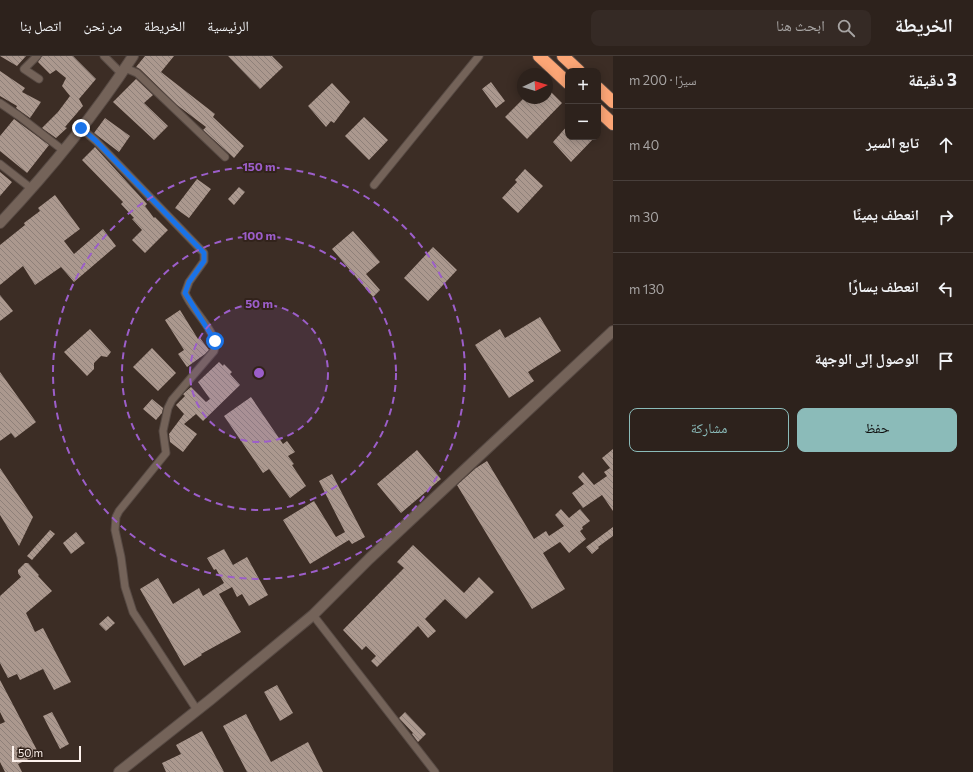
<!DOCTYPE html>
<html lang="ar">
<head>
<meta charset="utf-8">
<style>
	:root { --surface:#2d221c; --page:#352a25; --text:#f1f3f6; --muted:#a7a4a3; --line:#483f3b; --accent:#8bbbb9 }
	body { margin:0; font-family:Commissioner,"Noto Naskh Arabic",sans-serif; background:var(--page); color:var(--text); direction:rtl }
	.controls { position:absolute; right:12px; top:12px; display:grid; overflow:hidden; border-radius:8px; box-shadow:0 2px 10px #0003 }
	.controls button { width:36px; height:36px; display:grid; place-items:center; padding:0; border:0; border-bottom:1px solid var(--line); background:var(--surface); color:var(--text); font:20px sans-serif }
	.compass { position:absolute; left:517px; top:12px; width:36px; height:36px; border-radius:50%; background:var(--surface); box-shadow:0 2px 10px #0003; rotate:86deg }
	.scale { position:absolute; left:12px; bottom:10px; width:69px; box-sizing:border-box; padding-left:4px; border:2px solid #fdf2ed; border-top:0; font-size:11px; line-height:14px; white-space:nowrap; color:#fdf2ed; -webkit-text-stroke:3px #32231b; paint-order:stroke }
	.stop { position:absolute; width:12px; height:12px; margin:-9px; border:3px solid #1a73e8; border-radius:50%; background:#fff }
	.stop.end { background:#1a73e8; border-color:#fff; box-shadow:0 1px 4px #0008 }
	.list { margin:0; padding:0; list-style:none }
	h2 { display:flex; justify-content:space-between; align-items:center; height:52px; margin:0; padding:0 16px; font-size:17px }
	h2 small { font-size:13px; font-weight:400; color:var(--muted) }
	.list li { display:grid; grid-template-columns:26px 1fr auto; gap:12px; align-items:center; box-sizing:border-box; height:72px; padding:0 16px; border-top:1px solid var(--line) }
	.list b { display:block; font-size:15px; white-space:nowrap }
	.list em { font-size:13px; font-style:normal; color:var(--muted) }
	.actions { display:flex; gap:8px; padding:12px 16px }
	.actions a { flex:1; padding:9px 0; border:1px solid var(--accent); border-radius:8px; text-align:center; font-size:14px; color:var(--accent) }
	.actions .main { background:var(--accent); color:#111 }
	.icon { flex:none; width:22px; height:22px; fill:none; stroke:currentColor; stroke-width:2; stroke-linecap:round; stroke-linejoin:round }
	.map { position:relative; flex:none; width:613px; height:716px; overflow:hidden; direction:ltr }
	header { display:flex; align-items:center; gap:24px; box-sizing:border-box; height:56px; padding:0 20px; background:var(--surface); border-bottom:1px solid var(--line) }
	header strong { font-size:19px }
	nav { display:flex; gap:22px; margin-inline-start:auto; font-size:14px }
	.search { width:280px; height:36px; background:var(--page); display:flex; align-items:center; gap:10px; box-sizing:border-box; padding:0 14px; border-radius:8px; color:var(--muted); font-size:15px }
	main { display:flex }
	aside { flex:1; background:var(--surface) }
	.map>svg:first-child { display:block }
	.building { fill:url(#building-back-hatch) }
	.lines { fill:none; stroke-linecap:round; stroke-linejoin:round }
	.street-casing { stroke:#574a44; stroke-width:9 }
	.secondary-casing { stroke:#574a44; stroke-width:12 }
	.highway-casing { stroke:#574a44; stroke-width:14 }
	.street { stroke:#746359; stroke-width:7 }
	.secondary { stroke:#746359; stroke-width:10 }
	.highway { stroke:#fca676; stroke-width:12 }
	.route { stroke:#1a73e8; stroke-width:5 }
	.ring { fill:none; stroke:#9c5eca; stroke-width:2; stroke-dasharray:7 5 }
	.centre { fill:#9c5eca; stroke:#32231b; stroke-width:2 }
	.ring-label { font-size:12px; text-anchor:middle; font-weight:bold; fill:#9c5eca; stroke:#32231b; stroke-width:4; stroke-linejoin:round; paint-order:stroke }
</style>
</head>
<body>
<header>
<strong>الخريطة</strong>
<div class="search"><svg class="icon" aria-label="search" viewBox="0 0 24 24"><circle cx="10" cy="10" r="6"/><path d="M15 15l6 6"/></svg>ابحث هنا</div>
<nav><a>الرئيسية</a><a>الخريطة</a><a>من نحن</a><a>اتصل بنا</a></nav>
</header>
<main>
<aside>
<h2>3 دقيقة<small>سيرًا · 200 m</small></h2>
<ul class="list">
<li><svg class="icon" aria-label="ahead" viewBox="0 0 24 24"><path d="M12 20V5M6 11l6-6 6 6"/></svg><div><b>تابع السير</b></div><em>40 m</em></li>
<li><svg class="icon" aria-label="right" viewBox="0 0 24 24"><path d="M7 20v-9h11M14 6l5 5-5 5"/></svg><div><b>انعطف يمينًا</b></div><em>30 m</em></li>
<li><svg class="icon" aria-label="left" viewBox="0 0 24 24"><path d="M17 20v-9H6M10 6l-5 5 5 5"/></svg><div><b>انعطف يسارًا</b></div><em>130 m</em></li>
<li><svg class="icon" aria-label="arrive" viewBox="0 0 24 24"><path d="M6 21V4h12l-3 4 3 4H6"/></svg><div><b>الوصول إلى الوجهة</b></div></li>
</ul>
<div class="actions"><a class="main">حفظ</a><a>مشاركة</a></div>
</aside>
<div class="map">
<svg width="613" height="716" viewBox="0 0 613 716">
	<defs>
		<pattern id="building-back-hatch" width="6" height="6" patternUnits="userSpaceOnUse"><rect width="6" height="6" fill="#ab988e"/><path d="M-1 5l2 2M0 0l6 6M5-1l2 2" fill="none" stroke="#8e8079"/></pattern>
	</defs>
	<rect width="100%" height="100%" fill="#3c2d25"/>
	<!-- building -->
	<path class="building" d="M 0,0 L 26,0 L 17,10 Z
		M 42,0 L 73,0 L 96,23 L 79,43 L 83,50 L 65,71 L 67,72 L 56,82 L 42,72 L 58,56 L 70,40 L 62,30 L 66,22 L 56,14 L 50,18 L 38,6 Z
		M 145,0 L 174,0 L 161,16 L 215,58 L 213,61 L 244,90 L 234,102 L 203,74 L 206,71 L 177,49 L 140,13 L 136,11 Z
		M 228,0 L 272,0 L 283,11 L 260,33 Z
		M 0,15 L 25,32 L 22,36 L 41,46 L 30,62 L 16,52 L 17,50 L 0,40 Z
		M 136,23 L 153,39 L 144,47 L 168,70 L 154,84 L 113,46 Z
		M 491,26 L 505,45 L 496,52 L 482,33 Z
		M 332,27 L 350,46 L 334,67 L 331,65 L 326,71 L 308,50 Z
		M 547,32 L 562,47 L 527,83 L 505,61 L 524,42 L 547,42 Z
		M 364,61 L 388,84 L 369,104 L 345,80 Z
		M 105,62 L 130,80 L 119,96 L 94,77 Z
		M 14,63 L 49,89 L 27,117 L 0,95 L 0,80 Z
		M 568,69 L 568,81 L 595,81 L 571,106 L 553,86 Z
		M 95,91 L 147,148 L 145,150 L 154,162 L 155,161 L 168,174 L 145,197 L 132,184 L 142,174 L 132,163 L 134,162 L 121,148 L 123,146 L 82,104 Z
		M 525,113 L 543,130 L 518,157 L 502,142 L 517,126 L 515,124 Z
		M 0,116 L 12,126 L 0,140 Z
		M 197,123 L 211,133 L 189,162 L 175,152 Z
		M 239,131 L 245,136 L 234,149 L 228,143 Z
		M 55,139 L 80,173 L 64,185 L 74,198 L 103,173 L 116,190 L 74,226 L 61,211 L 35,229 L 23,210 L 0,229 L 0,189 L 25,169 L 24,167 L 40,155 L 38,152 Z
		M 353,175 L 380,206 L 366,218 L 380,234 L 373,241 L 332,193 Z
		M 433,191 L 457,214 L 428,245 L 404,222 Z
		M 0,239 L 13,255 L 0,265 Z
		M 180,254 L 198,283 L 200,282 L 209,294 L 205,298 L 187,311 L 178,298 L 184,294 L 165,264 Z
		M 540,261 L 561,295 L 528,316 L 534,325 L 509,342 L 475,289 L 500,273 L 505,282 Z
		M 90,273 L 111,296 L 107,301 L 101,300 L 94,307 L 94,313 L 87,320 L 64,296 Z
		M 152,292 L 176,317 L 158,335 L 133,311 Z
		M 219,306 L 223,310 L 224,308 L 232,316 L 230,318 L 240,329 L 203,365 L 196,358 L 184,368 L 197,378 L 183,396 L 170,386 L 169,378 L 184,358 L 176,349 L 185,340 L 183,338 L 191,331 L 206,346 L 210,343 L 198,326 Z
		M 0,316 L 36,366 L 15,382 L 11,377 L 0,385 Z
		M 251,341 L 283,388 L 287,385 L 295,396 L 288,400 L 294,408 L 292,409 L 306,430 L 290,442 L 269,413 L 263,417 L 224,360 Z
		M 152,343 L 163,352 L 162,357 L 156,364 L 143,353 Z
		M 613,393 L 613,455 L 602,439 L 583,452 L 572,437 L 584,428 L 578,421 L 583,416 L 594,429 L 607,420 L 604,416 L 610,412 L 602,402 Z
		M 417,394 L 441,423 L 401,457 L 377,428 Z
		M 487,405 L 534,483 L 546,475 L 549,480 L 564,470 L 555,459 L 561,453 L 569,462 L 580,453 L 590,465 L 582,471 L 583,473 L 580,475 L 586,483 L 569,497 L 560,486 L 543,497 L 565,533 L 532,553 L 457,429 L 476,412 Z
		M 0,412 L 33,461 L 19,490 L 0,459 Z
		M 332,418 L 365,481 L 352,488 L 349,484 L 310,508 L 283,464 L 314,445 L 336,481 L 345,476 L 319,425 Z
		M 613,471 L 613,480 L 598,491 L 599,492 L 592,498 L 586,491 Z
		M 50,474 L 55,478 L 32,504 L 27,500 Z
		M 76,476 L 85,487 L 71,498 L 63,487 Z
		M 413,489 L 464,537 L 479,521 L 494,536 L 466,563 L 445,543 L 425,563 L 436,575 L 428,582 L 418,570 L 377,611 L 371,605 L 376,600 L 366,590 L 362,594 L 343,574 L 404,512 L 397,506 Z
		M 224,493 L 233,509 L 247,501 L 268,539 L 249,550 L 242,538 L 237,541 L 232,531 L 219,538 L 241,576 L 201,598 L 202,599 L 184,610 L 140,533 L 158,522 L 173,548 L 199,532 L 203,540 L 224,527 L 216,513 L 214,514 L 207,502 Z
		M 25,507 L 28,507 L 39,519 L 38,520 L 52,535 L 26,557 L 35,576 L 43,572 L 71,626 L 54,634 L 43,613 L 20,624 L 17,618 L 8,622 L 0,607 L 0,540 L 21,521 L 18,517 L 18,514 Z
		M 108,560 L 115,567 L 106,575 L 99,568 Z
		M 0,624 L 39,698 L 18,708 L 22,716 L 5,716 L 0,706 L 0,668 L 5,666 L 0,656 Z
		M 277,629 L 293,657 L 280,665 L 264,636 Z
		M 52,656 L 69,688 L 60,693 L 43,660 Z
		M 405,656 L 426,678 L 418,686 L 412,678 L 413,677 L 399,662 Z
		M 246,658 L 271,706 L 308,686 L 323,716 L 247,716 L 223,670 Z
		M 202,675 L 224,716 L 166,716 L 162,707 L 181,698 L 176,689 Z"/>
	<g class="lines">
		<defs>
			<path id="street" d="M 37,0 L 24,13 L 39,23
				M 104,0 L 122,18
				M 125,12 L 137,17 L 225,101
				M 0,47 L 19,60 L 64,95
				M 81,72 L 96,85 L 204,197 L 204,205 L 189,226 L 185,237 C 191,254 220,277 214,295 L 172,344 L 168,352 L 163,375 L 166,397 L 119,455 L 116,461 L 115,474 L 121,501 L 125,531 L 133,556 L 197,654
				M 0,108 L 32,133
				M 374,129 L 479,0
				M 313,559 L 435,716"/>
			<path id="secondary" d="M 0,167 C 49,115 94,60 133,0
				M 119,716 L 210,644 L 313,559 L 369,503 L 613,275"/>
			<path id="highway" d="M 539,0 L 568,27
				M 563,0 L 579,15
				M 598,32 L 613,46
				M 598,54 L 613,68"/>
		</defs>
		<!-- street casing -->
		<use href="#street" class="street-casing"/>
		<!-- secondary casing -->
		<use href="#secondary" class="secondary-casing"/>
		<!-- highway casing -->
		<use href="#highway" class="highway-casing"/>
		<!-- street -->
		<use href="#street" class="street"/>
		<!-- secondary -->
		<use href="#secondary" class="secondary"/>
		<!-- highway -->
		<use href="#highway" class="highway"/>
	</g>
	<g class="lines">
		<!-- route -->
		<path class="route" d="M 81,72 L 96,85 L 204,197 L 204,205 L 189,226 L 185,237 L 215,285"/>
	</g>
	<!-- distance rings -->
	<circle cx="259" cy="317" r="69" fill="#9c5eca" fill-opacity=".12"/>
	<g class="ring">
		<circle cx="259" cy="317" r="69"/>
		<circle cx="259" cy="317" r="137"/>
		<circle cx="259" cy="317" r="206"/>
	</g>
	<circle cx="259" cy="317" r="6" class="centre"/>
	<g class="ring-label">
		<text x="259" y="115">150 m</text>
		<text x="259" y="184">100 m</text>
		<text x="259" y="252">50 m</text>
	</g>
</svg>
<div class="controls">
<button>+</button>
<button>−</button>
</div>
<svg class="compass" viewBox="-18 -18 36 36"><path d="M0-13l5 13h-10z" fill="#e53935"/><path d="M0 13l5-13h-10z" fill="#a7a4a3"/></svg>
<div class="scale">50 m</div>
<div class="stop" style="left:215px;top:285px"></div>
<div class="stop end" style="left:81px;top:72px"></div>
</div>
</main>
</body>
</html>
